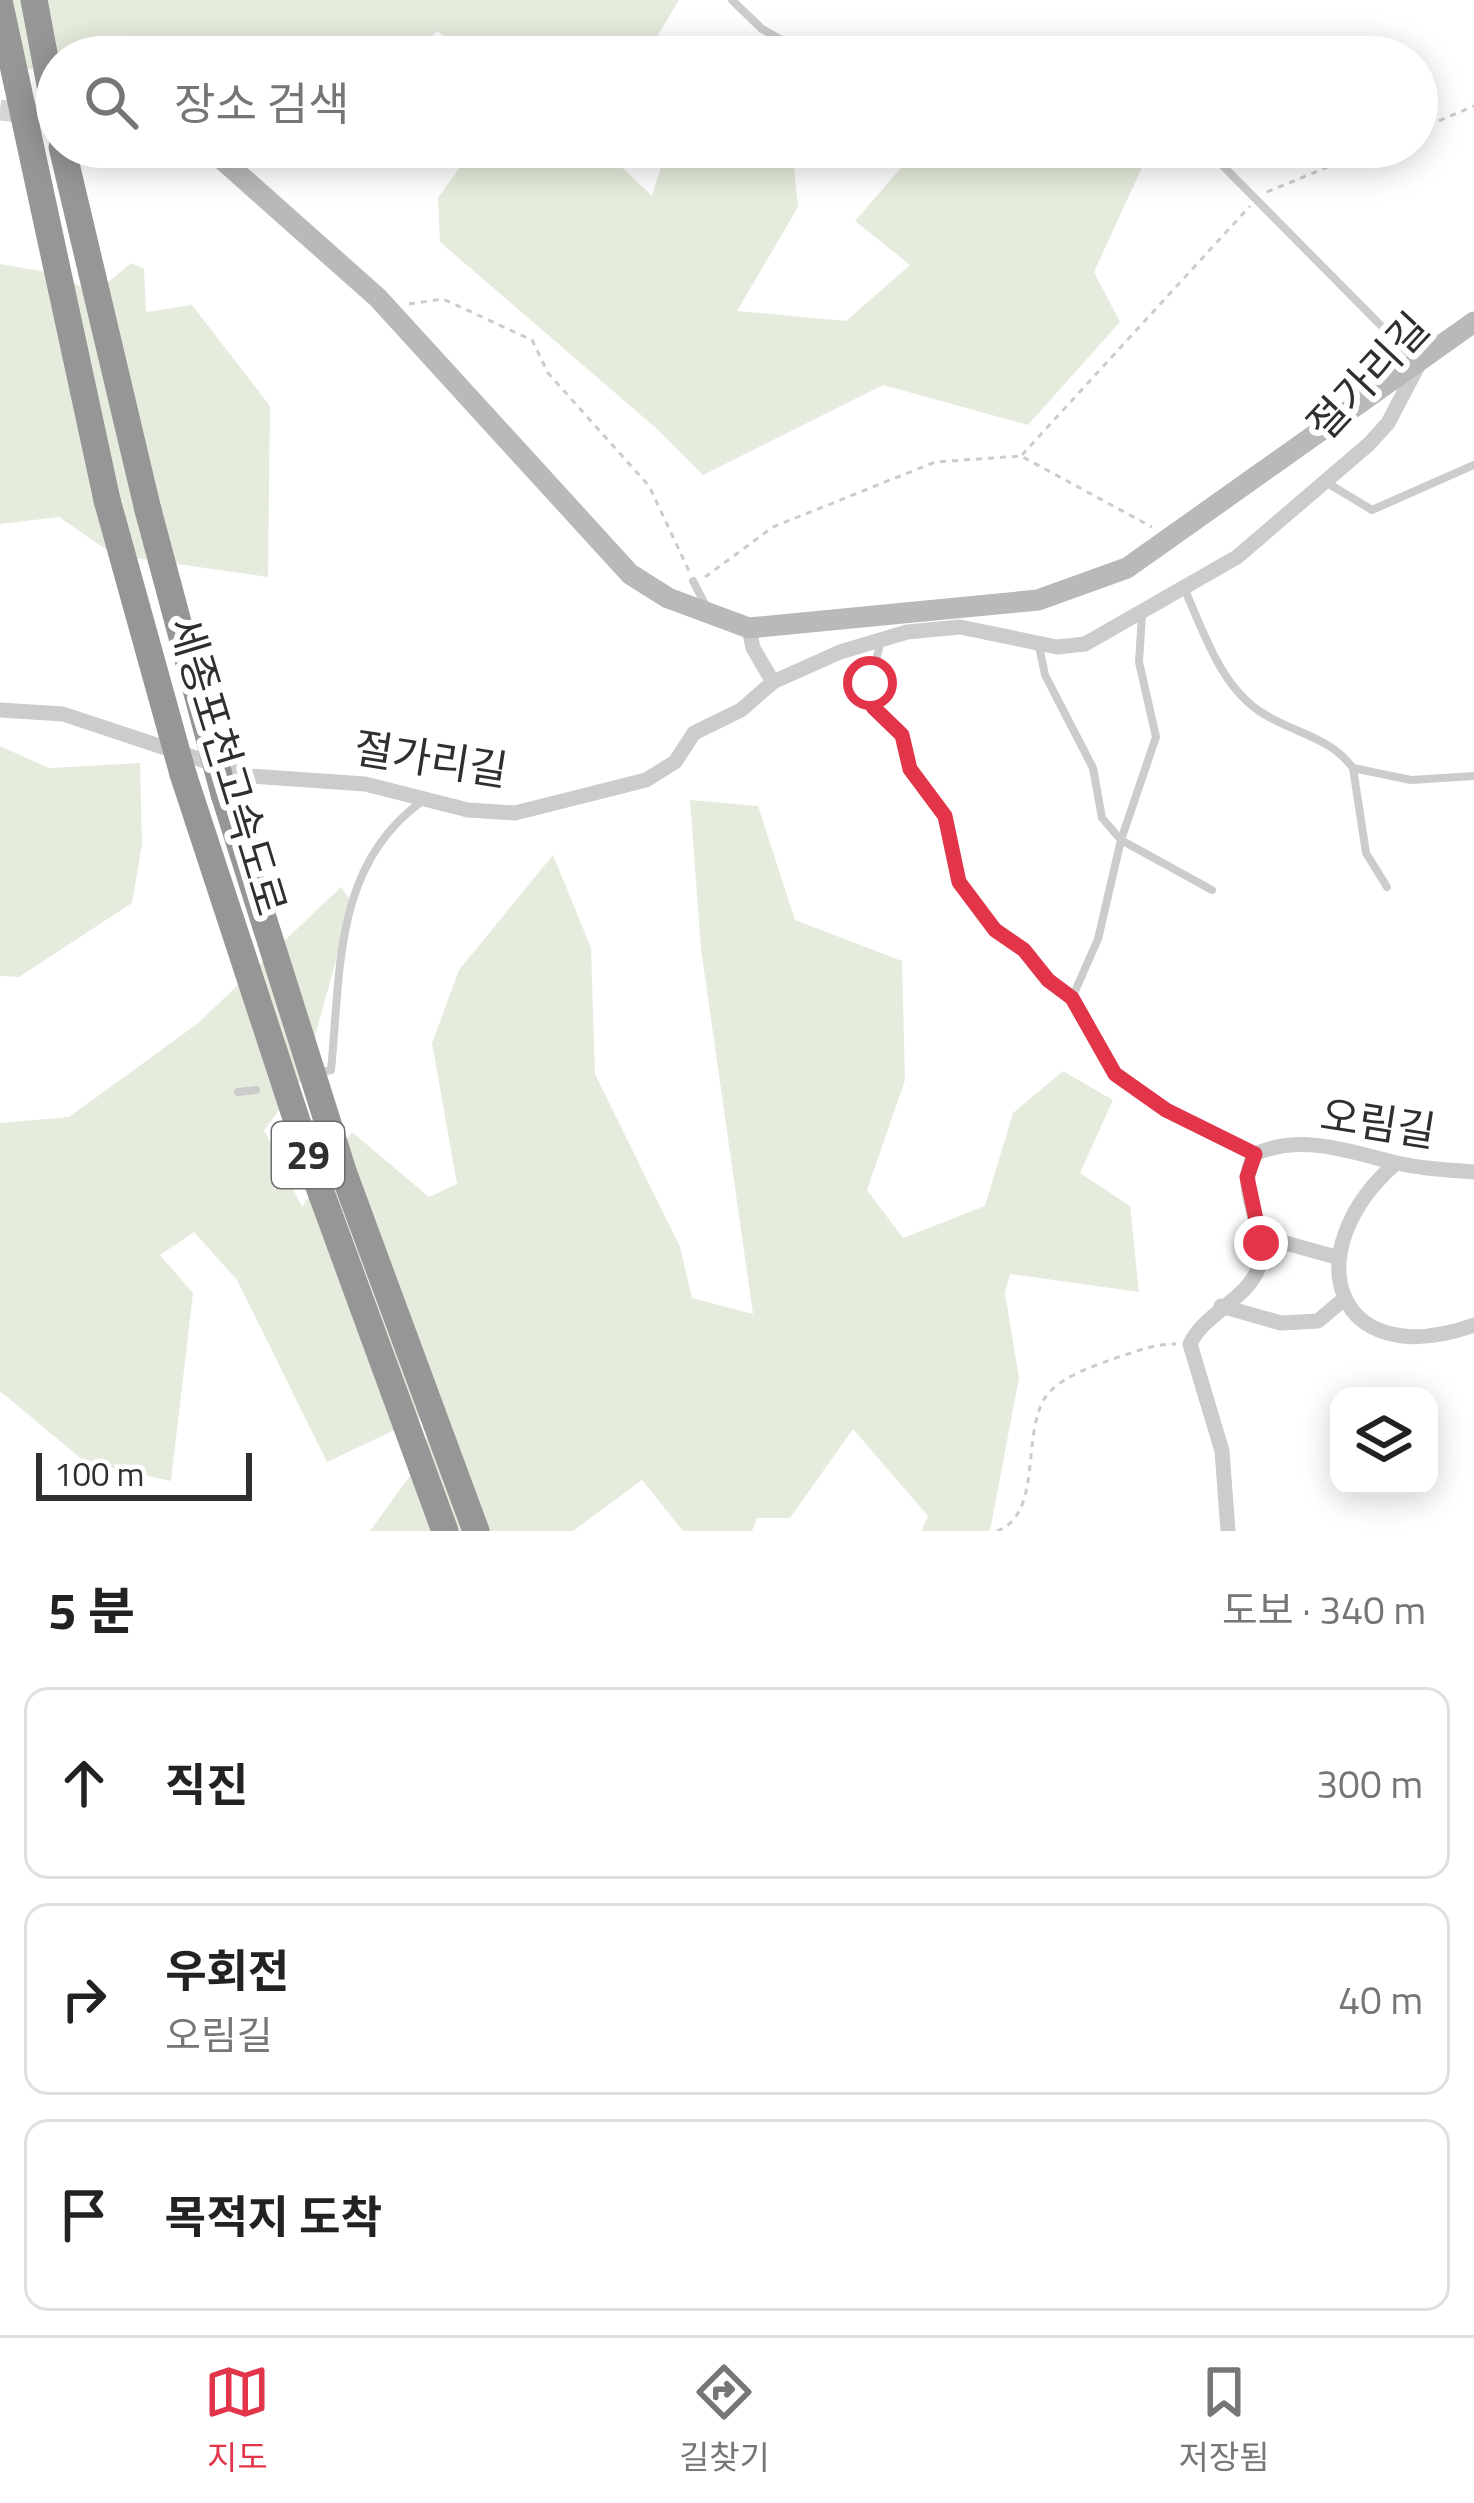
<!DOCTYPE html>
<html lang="ko">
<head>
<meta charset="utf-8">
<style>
	:root { --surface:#fff; --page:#f6f6f6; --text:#222; --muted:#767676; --line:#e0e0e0; --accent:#e2354a }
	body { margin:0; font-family:"Titillium Web","Noto Sans KR",sans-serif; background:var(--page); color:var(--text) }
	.controls { position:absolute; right:36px; bottom:36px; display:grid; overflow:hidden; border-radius:24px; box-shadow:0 6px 30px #0003 }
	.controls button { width:108px; height:108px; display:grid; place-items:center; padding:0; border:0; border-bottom:3px solid var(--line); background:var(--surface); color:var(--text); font:60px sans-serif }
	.scale { position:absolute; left:36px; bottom:30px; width:216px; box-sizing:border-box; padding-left:12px; border:6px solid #2f2f2f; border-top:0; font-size:33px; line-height:42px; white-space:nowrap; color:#2f2f2f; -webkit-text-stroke:9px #fff; paint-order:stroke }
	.stop { position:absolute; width:36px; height:36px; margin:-27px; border:9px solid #e2354a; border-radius:50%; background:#fff }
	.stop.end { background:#e2354a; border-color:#fff; box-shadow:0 3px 12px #0008 }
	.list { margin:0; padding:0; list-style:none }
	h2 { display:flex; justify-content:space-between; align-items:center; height:156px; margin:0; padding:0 48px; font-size:51px }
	h2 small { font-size:39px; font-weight:400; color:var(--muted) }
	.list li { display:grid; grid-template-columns:78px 1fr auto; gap:36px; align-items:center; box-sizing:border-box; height:192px; margin:0 24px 24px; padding:0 24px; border:3px solid var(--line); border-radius:24px }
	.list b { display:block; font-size:45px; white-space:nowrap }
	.list p { margin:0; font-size:39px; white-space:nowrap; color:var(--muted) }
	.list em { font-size:39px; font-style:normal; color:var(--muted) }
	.icon { flex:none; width:66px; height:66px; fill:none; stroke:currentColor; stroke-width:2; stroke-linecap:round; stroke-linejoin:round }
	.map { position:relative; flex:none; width:1474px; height:1531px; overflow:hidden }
	.search { position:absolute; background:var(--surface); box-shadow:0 6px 30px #0003; left:36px; right:36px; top:36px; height:132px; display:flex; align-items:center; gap:30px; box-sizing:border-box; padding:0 42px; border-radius:66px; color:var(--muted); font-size:45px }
	.sheet { height:804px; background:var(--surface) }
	nav { display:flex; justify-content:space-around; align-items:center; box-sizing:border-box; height:168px; border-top:3px solid var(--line); background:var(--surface); font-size:33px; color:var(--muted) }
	nav a { display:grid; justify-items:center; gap:6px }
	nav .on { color:var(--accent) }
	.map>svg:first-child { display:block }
	.green { fill:#e6ecdd }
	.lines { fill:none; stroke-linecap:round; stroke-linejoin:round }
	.secondary-tunnel { stroke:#d5d5d5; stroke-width:21; stroke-dasharray:21 10; stroke-linecap:butt }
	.path { stroke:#ccc; stroke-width:3; stroke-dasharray:6 6; stroke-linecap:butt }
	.lane { stroke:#ccc; stroke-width:8 }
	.street { stroke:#ccc; stroke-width:15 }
	.secondary { stroke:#b9b9b9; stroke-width:21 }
	.highway { stroke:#969696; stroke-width:27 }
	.highway-bridge { stroke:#969696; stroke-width:27 }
	.route { stroke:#e2354a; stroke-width:15 }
	.labels { text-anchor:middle; stroke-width:12; stroke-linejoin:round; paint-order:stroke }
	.shield { fill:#fff; stroke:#6d6d6d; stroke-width:3 }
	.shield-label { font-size:39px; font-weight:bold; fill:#2f2f2f }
	.street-label { font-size:42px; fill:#2f2f2f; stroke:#fff }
</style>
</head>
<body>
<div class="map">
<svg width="1474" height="1531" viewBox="0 0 1474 1531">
	<rect width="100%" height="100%" fill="#fff"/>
	<!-- green -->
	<path class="green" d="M 0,0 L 679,0 L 645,57 L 474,57 L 437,31 L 413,57 L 57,57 L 57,73 L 0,64 Z
		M 474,147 L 616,147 L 613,159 L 652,196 L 667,147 L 792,147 L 798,207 L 737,311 L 846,321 L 910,265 L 855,221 L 919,147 L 1093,147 L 1144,163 L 1094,272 L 1120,322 L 1028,425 L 883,385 L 703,475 L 657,429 L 440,242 L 438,198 Z
		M 131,263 L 144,269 L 146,312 L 192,305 L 270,406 L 268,577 L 114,555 L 59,517 L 0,524 L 0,264 L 57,274 L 94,294 Z
		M 0,746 L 49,768 L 140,763 L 142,844 L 132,903 L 19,977 L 0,976 Z
		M 690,800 L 758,806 L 795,920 L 902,961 L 905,1080 L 867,1190 L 903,1238 L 985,1206 L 1013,1113 L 1063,1071 L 1113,1100 L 1080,1173 L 1130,1206 L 1139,1292 L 1010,1274 L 1005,1293 L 1019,1378 L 990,1531 L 921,1531 L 928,1516 L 853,1429 L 790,1518 L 757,1518 L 752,1531 L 683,1531 L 642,1480 L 573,1531 L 370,1531 L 419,1463 L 435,1411 L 327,1462 L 237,1280 L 194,1232 L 160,1255 L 193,1293 L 171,1481 L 85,1462 L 0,1391 L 0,1123 L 69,1117 L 197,1024 L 341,887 L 352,903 L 303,1079 L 264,1130 L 302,1207 L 352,1132 L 429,1197 L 457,1184 L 432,1043 L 459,970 L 553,855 L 591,948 L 595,1074 L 680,1247 L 692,1298 L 753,1314 L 701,949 Z"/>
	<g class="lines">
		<!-- secondary-tunnel -->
		<path class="secondary-tunnel" d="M 0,110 L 57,117"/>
		<!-- path -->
		<path class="path" d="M 1417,130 L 1474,106
			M 1267,192 L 1376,147
			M 409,304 L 443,299 L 532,340 L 548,373 L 649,486 L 690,573
			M 1022,455 L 1250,206
			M 705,577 L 773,527 L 935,462 L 1021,456 L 1152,527
			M 997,1531 C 1044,1514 1020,1431 1047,1395 C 1061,1377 1091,1367 1113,1359 C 1134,1352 1153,1344 1176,1344"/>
		<!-- lane -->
		<path class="lane" d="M 732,0 L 762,29 L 812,57
			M 1183,147 L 1221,164 L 1414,359
			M 1324,481 L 1372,510 L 1474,465
			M 693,581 L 705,604
			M 1183,586 C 1203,629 1220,688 1264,714 C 1294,733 1330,737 1353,768 L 1366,853 L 1387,887
			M 881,641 L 870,683 L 873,707 L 903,735 L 910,769 L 945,816 L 954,867 L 978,909 L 1072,998 L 1115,1074 L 1166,1110 L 1253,1153
			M 1039,646 L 1045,675 L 1093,768 L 1102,818 L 1121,840 L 1212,890
			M 1353,768 L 1411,780 L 1474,776
			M 1072,998 L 1098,939 L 1121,840 L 1156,737 L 1139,662 L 1142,615
			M 326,1071 L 331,1070 C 341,972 333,866 421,802
			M 238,1092 L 256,1090"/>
		<!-- street -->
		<path class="street" d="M 749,628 L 753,648 L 773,682
			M 0,710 L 63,714 L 250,776 L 365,784 L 468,810 L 515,813 L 646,780 L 675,762 L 694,733 L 741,710 L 773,682 L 840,652 L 907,632 L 960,627 L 1057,647 L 1085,644 L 1237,557 L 1369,444 L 1388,423 L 1419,364
			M 1396,1163 C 1294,1252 1334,1375 1474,1325
			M 1260,1236 L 1336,1257
			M 1221,1306 L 1281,1323 L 1318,1321 L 1344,1299
			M 1228,1531 L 1222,1451 L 1190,1344 C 1205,1312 1249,1299 1259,1266 C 1269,1229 1233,1188 1255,1154 C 1302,1133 1350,1152 1397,1163 C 1422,1169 1448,1170 1474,1172"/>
		<!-- secondary -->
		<path class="secondary" d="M 196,147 L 217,155 L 378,298 L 630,574 L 668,598 L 749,628 L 1038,600 L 1127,568 L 1474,322"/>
		<!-- highway -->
		<path class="highway" d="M 34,0 L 57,122
			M 0,5 L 107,500
			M 62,147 L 148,510
			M 183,774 L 315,1176 L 445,1531
			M 224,794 L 344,1174 L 476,1531"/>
		<!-- highway-bridge -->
		<path class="highway-bridge" d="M 107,500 L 183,774
			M 148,510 L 224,794"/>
	</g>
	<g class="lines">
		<!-- route -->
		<path class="route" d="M 870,683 L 873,707 L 902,735 L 910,769 L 945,816 L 959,882 L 995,930 L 1024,950 L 1048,980 L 1072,998 L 1115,1074 L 1166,1110 L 1255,1154 L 1247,1177 L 1261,1243"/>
	</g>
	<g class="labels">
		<!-- shield labels -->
		<rect class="shield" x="272" y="1122" width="72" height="66" rx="9"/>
		<g class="shield-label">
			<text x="308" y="1169">29</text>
		</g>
		<!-- street labels -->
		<g class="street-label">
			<text transform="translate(1368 376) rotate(-47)" y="15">절가리길</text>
			<text transform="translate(431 759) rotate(9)" y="15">절가리길</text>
			<text transform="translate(228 766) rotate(73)" y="15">세종포천고속도로</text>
			<text transform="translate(1378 1123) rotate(9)" y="15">오림길</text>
		</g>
	</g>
</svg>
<div class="controls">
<button><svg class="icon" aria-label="layers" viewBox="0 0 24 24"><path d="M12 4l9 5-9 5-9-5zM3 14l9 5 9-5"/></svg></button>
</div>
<div class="scale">100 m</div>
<div class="stop" style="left:870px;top:683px"></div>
<div class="stop end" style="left:1261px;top:1243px"></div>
<div class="search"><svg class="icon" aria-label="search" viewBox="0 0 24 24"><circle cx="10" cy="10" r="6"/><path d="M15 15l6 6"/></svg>장소 검색</div>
</div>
<section class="sheet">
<h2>5 분<small>도보 · 340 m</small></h2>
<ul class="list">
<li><svg class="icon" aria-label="ahead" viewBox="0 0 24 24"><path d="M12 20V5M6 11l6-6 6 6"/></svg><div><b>직진</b></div><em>300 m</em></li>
<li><svg class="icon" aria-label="right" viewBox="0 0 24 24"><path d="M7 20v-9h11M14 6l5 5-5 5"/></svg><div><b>우회전</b><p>오림길</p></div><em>40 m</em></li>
<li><svg class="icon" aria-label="arrive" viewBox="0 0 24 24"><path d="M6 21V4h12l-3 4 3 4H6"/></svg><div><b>목적지 도착</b></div></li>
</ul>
</section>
<nav>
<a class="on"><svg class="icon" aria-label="map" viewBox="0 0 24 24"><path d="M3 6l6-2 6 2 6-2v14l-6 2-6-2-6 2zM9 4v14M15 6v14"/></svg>지도</a>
<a><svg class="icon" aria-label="directions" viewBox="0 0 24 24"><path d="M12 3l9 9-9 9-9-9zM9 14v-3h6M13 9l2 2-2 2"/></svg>길찾기</a>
<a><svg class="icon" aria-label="saved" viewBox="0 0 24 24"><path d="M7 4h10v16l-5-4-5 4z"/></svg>저장됨</a>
</nav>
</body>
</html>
